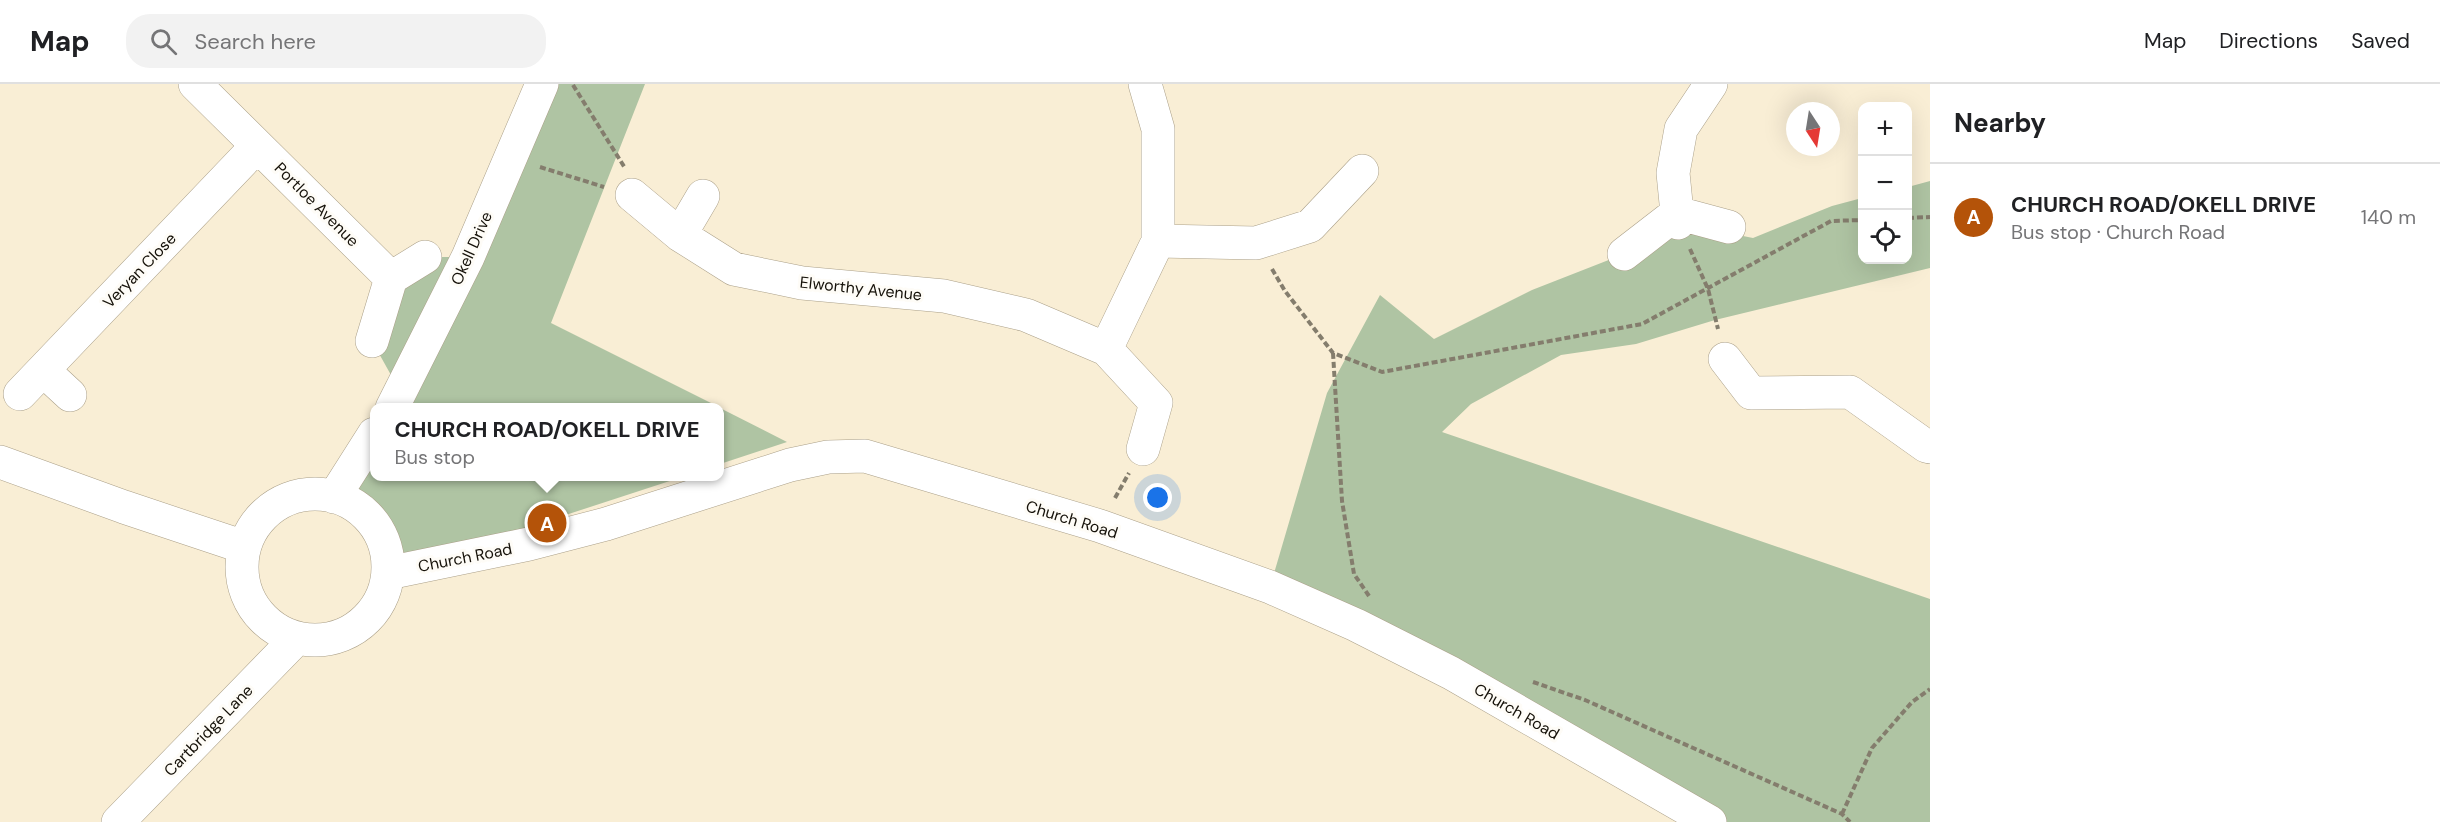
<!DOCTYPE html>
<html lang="en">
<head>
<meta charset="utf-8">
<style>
	:root { --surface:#fff; --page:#f2f2f2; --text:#202124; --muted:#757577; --line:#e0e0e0; --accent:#b45309 }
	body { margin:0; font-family:"DM Sans",sans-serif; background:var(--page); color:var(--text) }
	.controls { position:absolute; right:18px; top:18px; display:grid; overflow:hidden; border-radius:12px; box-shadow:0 6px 24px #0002 }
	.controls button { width:54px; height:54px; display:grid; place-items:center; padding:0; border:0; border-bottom:2px solid var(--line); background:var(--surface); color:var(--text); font:30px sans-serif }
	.compass { position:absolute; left:1786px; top:18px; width:54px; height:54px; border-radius:50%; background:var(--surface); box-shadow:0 6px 24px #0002; rotate:168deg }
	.you { position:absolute; left:1158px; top:414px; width:21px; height:21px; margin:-15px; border:4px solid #fff; border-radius:50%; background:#1a73e8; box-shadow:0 0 0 9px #1a73e833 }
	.badge { display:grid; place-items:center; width:39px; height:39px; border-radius:50%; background:var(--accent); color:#fff; font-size:20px; font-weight:700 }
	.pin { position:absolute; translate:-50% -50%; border:3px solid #fff; box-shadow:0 2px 6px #0006 }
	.popup { position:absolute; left:370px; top:319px; width:354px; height:78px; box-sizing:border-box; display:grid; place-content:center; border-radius:12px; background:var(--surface); filter:drop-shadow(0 2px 4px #0005); font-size:20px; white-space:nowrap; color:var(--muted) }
	.popup b { font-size:22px; color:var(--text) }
	.popup::after { content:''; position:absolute; left:50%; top:100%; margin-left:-12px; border:12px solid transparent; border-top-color:var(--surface) }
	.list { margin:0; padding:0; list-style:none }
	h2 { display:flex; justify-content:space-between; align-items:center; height:78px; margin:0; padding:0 24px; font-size:26px }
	h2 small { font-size:20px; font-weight:400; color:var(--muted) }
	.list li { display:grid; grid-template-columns:39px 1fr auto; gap:18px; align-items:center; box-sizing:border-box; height:108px; padding:0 24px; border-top:2px solid var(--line) }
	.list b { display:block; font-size:22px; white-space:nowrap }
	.list p { margin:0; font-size:20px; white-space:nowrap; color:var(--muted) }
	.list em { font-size:20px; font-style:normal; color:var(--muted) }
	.icon { flex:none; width:33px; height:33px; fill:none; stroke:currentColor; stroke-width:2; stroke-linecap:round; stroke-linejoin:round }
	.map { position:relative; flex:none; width:1930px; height:738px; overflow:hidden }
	header { display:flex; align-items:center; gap:36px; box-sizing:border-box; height:84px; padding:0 30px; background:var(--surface); border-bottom:2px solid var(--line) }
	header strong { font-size:28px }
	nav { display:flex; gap:33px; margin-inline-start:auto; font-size:21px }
	.search { width:420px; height:54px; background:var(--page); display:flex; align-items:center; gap:15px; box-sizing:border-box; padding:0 21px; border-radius:24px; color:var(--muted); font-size:22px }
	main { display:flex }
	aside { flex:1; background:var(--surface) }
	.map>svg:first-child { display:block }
	.green { fill:#afc4a3 }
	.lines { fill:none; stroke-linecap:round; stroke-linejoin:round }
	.minor-casing { stroke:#aba089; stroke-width:34 }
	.path { stroke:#847d6d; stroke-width:4; stroke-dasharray:6 3; stroke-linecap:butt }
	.minor { stroke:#fff; stroke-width:33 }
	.labels { text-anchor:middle; stroke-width:6; stroke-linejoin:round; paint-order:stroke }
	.street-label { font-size:16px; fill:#151109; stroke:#fefcf7 }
</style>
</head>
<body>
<header>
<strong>Map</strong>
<div class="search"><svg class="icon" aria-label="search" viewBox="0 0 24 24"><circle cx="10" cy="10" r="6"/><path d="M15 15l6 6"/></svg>Search here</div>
<nav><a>Map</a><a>Directions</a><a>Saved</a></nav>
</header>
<main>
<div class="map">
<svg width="1930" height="738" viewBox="0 0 1930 738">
	<rect width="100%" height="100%" fill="#f9eed5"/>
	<!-- green -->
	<path class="green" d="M 542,0 L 645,0 L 551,239 L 719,323 L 392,323 L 401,309 L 372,257 L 391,194 L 425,173 L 468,173 Z
		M 1930,97 L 1930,184 L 1715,236 L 1636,260 L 1561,271 L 1471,320 L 1442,348 L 1930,515 L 1930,738 L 1678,738 L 1270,503 L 1327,309 L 1380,211 L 1434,255 L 1532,206 L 1624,170 L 1678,139 L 1753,154 L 1832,122 L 1862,114 L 1862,176 L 1908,176 L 1908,103 Z
		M 720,324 L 787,358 L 720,380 Z
		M 374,350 L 374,392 L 682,393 L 388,489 L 378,446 L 334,413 Z"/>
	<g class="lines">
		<defs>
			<path id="minor" d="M 195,0 L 391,194 L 372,257
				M 632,111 L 680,151 L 734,185 L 802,199 L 944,212 L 1026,231 L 1106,265 L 1156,319 L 1143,365
				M 1678,139 L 1673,89 L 1681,45 L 1711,0
				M 680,151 L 703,112
				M 1158,157 L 1256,159 L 1310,142 L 1362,87
				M 1624,170 L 1677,129 L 1729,143
				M 391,194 L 425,173
				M 1106,265 L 1158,157 L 1158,45 L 1145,0
				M 1725,275 L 1751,309 L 1850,308 L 1926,362 L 1930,363
				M 43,286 L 70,311
				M 20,310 L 257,62
				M 392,324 L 468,173 L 542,0
				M 0,378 L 124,423 L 244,463
				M242 483a73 73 0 1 1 146 0a73 73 0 1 1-146 0Z
				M 334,413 L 374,350
				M 388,489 L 529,460 L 606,440 L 790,381 L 828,373 L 865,372 L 1100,442 L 1270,503 L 1356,541 L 1451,589 L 1710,738
				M 118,738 L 297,554"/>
		</defs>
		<!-- minor casing -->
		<use href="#minor" class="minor-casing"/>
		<!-- path -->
		<path class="path" d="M 573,1 L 625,84
			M 540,83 L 604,103
			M 1908,134 L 1930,133
			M 1690,165 L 1708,205 L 1718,245
			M 1272,185 L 1285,207 L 1333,269 L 1382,288 L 1642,240 L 1831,137 L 1862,136
			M 1333,269 L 1342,417 L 1354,490 L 1369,512
			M 1115,414 L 1129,389
			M 1533,598 L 1585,616 L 1842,730 L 1850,738
			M 1842,730 L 1872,664 L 1912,618 L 1930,605"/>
		<!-- minor -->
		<use href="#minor" class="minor"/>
	</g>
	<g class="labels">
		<!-- street labels -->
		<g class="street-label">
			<text transform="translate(317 120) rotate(45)" y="6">Portloe Avenue</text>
			<text transform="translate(471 164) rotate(-66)" y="6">Okell Drive</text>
			<text transform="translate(139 186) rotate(-46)" y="6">Veryan Close</text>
			<text transform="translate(861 204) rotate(6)" y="6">Elworthy Avenue</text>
			<text transform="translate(1072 435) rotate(17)" y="6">Church Road</text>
			<text transform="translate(465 473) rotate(-11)" y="6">Church Road</text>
			<text transform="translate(1517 627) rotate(30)" y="6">Church Road</text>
			<text transform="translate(208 646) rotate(-46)" y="6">Cartbridge Lane</text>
		</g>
	</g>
</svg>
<div class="controls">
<button>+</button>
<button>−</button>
<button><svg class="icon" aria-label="locate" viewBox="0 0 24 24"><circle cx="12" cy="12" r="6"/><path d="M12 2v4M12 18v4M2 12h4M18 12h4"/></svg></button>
</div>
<svg class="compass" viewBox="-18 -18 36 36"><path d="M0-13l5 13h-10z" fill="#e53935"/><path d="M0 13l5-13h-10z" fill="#757577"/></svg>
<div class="you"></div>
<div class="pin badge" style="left:547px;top:439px">A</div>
<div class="popup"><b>CHURCH ROAD/OKELL DRIVE</b>Bus stop</div>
</div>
<aside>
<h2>Nearby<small></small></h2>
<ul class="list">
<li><span class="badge">A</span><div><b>CHURCH ROAD/OKELL DRIVE</b><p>Bus stop · Church Road</p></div><em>140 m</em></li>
</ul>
</aside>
</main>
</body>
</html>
